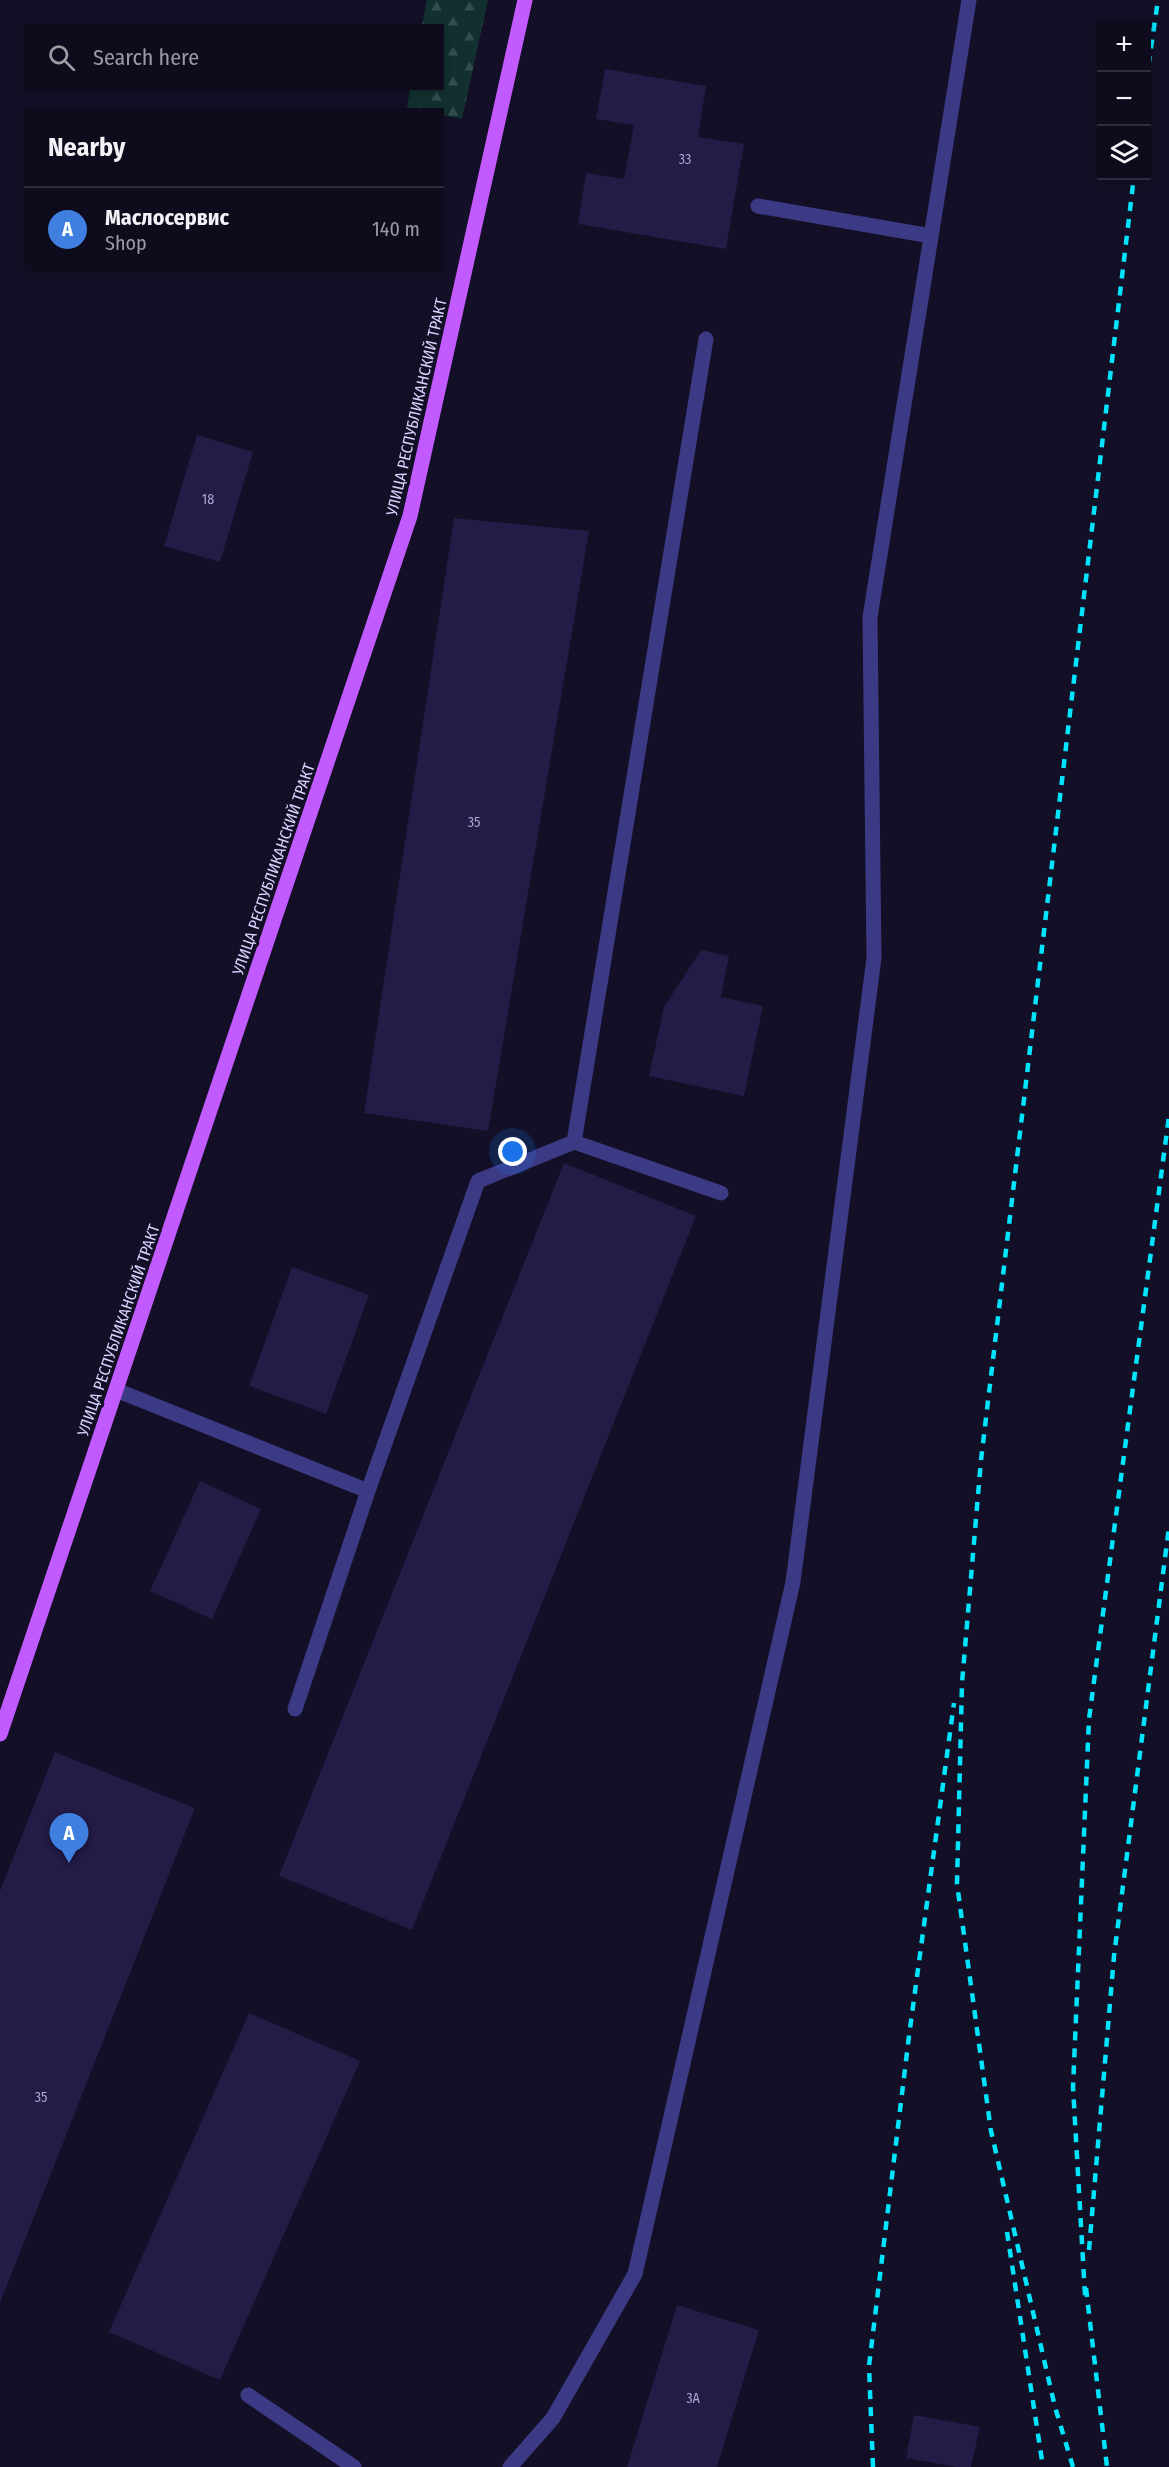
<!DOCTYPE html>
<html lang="en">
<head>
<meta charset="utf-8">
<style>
	:root { --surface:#0e0b1c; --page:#1c1929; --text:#f1f3f6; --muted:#9b9ba3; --line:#2e2b3b; --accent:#ea580c }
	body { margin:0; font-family:"Fira Sans Condensed",sans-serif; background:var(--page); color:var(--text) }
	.controls { position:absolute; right:18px; top:18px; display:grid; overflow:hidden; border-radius:0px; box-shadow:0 3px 9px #0003 }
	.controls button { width:54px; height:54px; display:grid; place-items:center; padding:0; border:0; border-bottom:2px solid var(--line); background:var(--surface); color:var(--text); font:30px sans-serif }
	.you { position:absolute; left:513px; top:1152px; width:21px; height:21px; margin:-15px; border:4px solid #fff; border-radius:50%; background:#1a73e8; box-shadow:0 0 0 9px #1a73e833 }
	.badge { display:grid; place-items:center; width:39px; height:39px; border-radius:50%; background:var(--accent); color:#fff; font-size:20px; font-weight:700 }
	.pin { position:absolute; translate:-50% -50px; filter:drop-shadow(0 2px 3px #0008) }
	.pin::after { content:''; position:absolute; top:32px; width:21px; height:18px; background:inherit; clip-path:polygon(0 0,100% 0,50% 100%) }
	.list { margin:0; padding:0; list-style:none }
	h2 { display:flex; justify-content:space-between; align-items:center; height:78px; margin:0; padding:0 24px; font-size:26px }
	h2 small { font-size:20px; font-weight:400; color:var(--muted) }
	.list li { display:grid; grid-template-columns:39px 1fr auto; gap:18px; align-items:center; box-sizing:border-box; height:84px; padding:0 24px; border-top:2px solid var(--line) }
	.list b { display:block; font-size:22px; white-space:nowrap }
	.list p { margin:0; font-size:20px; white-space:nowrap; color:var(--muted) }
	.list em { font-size:20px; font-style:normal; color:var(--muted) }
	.icon { flex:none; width:33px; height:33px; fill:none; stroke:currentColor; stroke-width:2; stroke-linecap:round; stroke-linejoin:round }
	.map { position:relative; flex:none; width:1169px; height:2467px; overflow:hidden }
	.search { position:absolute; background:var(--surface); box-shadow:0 3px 9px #0003; left:24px; top:24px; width:420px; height:66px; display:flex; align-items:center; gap:15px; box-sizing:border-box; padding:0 21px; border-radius:0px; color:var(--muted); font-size:22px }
	.panel { position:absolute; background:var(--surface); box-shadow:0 3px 9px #0003; left:24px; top:108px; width:420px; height:162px; border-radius:0px }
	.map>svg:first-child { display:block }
	.forest { fill:url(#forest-firs) }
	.building { fill:#241b47 }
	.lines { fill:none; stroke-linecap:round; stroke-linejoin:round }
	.service { stroke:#3d3a85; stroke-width:15 }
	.primary { stroke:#c25bff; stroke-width:15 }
	.rail { stroke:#00e5ff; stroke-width:4.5; stroke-dasharray:9 8; stroke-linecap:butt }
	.labels { text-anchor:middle; stroke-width:6; stroke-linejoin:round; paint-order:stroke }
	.number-label { font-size:14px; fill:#aca6d1 }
	.street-label { font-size:16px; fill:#d9d4ff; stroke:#130f26 }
</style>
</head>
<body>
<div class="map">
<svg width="1169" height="2467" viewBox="0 0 1169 2467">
	<defs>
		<pattern id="forest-firs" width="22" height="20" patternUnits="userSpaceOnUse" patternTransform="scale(1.5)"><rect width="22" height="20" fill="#12302f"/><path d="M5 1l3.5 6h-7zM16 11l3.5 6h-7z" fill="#344d4e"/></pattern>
	</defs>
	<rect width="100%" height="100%" fill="#130f26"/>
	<!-- forest -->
	<path class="forest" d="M 427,0 L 488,0 L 462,119 L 443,115 L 442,110 L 407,108 L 410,89 L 442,88 L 442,26 L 422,25 Z"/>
	<!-- building -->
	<path class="building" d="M 605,69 L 706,86 L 698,137 L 744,144 L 726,249 L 578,224 L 586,173 L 624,179 L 634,125 L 596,119 Z
		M 197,435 L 253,452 L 220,562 L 164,546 Z
		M 454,518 L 589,531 L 488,1131 L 364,1113 Z
		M 701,950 L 729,956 L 721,997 L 763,1006 L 744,1096 L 649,1076 L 664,1007 Z
		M 564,1163 L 696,1216 L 412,1930 L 279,1876 Z
		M 292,1267 L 369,1295 L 326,1414 L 249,1386 Z
		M 200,1481 L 261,1509 L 212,1619 L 150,1591 Z
		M 55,1752 L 195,1808 L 0,2303 L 0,1891 Z
		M 249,2013 L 360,2061 L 220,2380 L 109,2332 Z
		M 677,2305 L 759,2330 L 717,2467 L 627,2467 Z
		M 914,2415 L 980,2427 L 971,2467 L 957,2467 L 906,2458 Z"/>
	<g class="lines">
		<!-- service -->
		<path class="service" d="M 758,206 L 931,236
			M 574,1142 L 706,339
			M 116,1390 L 368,1491 L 478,1181 L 574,1142 L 721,1193
			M 295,1709 L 368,1491
			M 248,2395 L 354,2467
			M 510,2467 L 553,2418 L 635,2274 L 793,1582 L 874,958 L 870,617 L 969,0"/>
		<!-- primary -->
		<path class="primary" d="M 0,1734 L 410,516 L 525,0"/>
		<!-- rail -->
		<path class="rail" d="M 1146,82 L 1158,0
			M 1007,2232 L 1043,2467
			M 1089,2250 L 1114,1956 L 1169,1527
			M 1086,2288 L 1107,2467
			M 1085,2295 L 1073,2087 L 1089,1719 L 1169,1116
			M 873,2467 L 869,2366 L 909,2036 L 954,1703
			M 1073,2467 L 1055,2407 L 991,2131 L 957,1884 L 962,1683 L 981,1460 L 1134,176"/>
	</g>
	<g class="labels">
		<!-- number labels -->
		<g class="number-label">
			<text x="685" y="164">33</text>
			<text x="208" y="504">18</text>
			<text x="474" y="827">35</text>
			<text x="41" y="2102">35</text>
			<text x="693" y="2403">3А</text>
		</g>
		<!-- street labels -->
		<g class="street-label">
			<text transform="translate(416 407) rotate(-77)" y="6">УЛИЦА РЕСПУБЛИКАНСКИЙ ТРАКТ</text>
			<text transform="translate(273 869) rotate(-71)" y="6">УЛИЦА РЕСПУБЛИКАНСКИЙ ТРАКТ</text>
			<text transform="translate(118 1330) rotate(-71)" y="6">УЛИЦА РЕСПУБЛИКАНСКИЙ ТРАКТ</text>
		</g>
	</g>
</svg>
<div class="controls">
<button>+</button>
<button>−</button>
<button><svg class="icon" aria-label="layers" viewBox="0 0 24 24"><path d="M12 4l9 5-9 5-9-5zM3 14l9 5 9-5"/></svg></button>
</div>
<div class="you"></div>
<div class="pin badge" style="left:69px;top:1863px;background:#3f7fe0">A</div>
<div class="search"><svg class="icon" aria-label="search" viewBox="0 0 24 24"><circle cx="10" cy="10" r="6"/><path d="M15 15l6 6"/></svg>Search here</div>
<section class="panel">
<h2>Nearby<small></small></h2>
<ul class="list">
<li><span class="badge" style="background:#3f7fe0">A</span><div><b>Маслосервис</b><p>Shop</p></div><em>140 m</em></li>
</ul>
</section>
</div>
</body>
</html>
